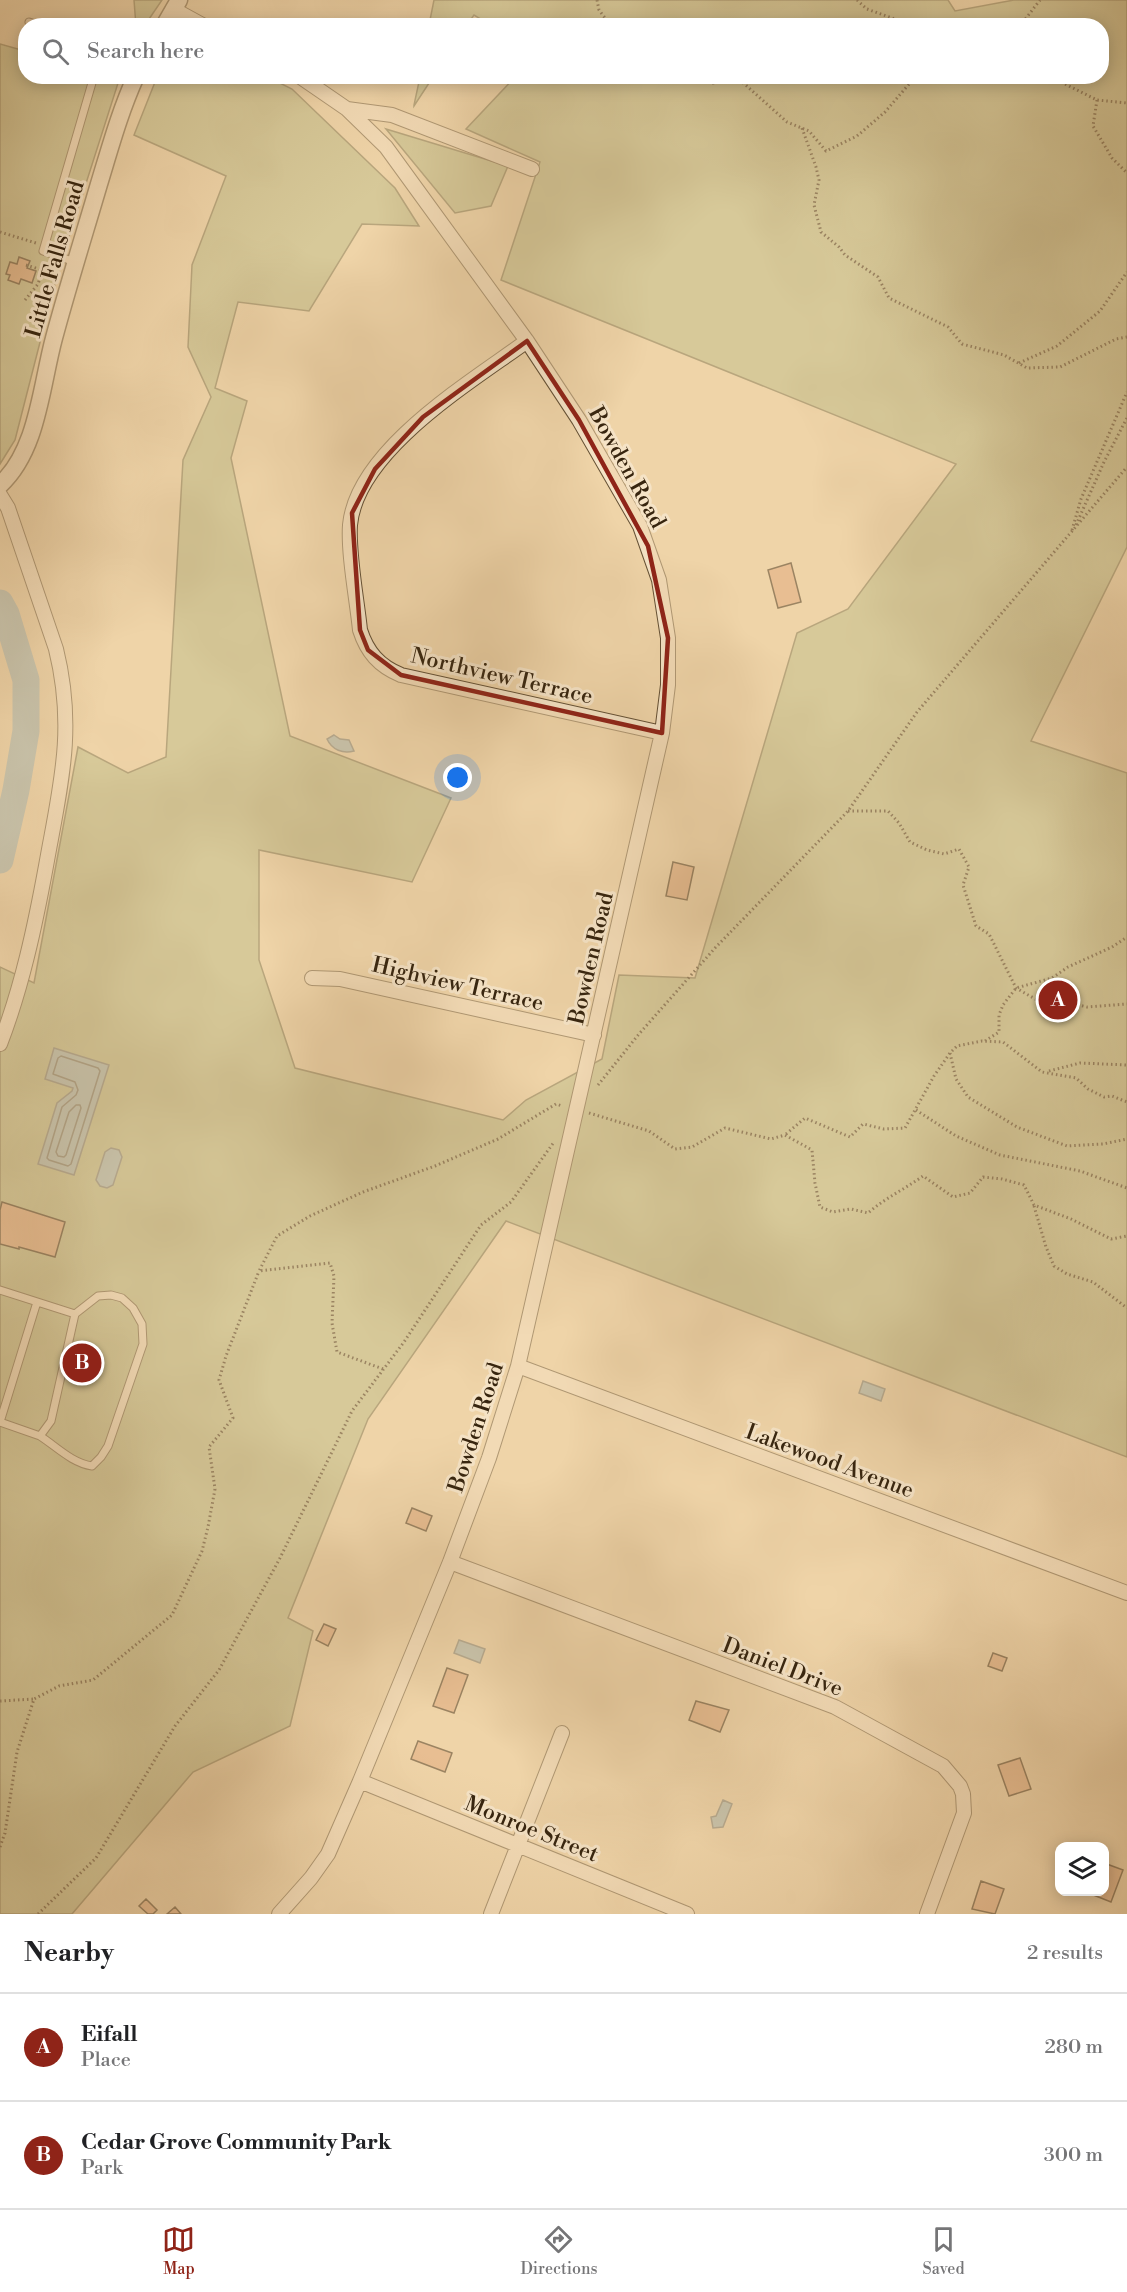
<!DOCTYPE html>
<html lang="en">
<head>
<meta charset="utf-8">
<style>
	:root { --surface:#fff; --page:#f6f6f6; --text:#202124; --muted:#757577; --line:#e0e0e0; --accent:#8f2418 }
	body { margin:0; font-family:"Libre Bodoni",serif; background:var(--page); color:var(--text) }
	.controls { position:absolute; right:18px; bottom:18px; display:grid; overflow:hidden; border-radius:12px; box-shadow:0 3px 15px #0003 }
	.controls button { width:54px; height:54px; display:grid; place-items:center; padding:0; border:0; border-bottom:2px solid var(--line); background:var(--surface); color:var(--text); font:30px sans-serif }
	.you { position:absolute; left:458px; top:778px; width:21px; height:21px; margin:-15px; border:4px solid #fff; border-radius:50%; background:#1a73e8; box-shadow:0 0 0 9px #1a73e833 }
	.badge { display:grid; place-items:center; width:39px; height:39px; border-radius:50%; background:var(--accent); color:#fff; font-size:20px; font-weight:700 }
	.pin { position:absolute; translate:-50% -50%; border:3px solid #fff; box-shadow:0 2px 6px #0006 }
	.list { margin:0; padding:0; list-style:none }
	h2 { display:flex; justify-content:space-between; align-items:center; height:78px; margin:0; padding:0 24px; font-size:26px }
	h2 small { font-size:20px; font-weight:400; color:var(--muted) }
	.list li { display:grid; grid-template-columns:39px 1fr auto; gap:18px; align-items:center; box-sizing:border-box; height:108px; padding:0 24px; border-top:2px solid var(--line) }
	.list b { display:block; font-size:22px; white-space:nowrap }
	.list p { margin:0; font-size:20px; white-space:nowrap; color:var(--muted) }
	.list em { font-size:20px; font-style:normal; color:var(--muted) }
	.icon { flex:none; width:33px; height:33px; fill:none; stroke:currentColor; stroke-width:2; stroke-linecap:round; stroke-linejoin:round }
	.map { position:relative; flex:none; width:1127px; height:1914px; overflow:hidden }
	.search { position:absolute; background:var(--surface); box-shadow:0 3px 15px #0003; left:18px; right:18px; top:18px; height:66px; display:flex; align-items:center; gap:15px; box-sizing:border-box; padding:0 21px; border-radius:24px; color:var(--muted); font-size:22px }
	.sheet { height:294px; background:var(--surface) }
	nav { display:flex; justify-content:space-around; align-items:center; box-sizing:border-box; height:84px; border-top:2px solid var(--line); background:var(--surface); font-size:16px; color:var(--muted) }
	nav a { display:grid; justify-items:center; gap:3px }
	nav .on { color:var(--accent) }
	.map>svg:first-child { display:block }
	.green { fill:#babc87; stroke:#78704b; stroke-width:1.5 }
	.water { fill:#a1b5b5; stroke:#777b73; stroke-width:1.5 }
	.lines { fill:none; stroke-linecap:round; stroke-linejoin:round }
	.shore { stroke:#6c6d62; stroke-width:1.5 }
	.river { stroke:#a1b5b5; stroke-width:27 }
	.building { fill:#e0a479; stroke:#37250f; stroke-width:1.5 }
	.service-casing { stroke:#655135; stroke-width:9 }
	.minor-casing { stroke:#655135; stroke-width:16 }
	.tertiary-casing { stroke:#655135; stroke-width:19 }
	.path { stroke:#37250f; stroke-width:3; stroke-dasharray:1.5 3; stroke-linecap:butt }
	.service { stroke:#f5e3c6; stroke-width:7 }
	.minor { stroke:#f5e3c6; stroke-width:14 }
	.tertiary { stroke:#f5e3c6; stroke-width:16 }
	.marked { fill:none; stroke:#8f2418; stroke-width:4.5; stroke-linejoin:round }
	.labels { text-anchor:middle; stroke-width:6; stroke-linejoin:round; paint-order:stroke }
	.street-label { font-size:22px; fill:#37250f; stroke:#f5e3c6 }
</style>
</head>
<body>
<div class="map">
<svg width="1127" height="1914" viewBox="0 0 1127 1914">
	<rect width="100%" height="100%" fill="#efd4a8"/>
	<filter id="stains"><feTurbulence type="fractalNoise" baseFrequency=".00333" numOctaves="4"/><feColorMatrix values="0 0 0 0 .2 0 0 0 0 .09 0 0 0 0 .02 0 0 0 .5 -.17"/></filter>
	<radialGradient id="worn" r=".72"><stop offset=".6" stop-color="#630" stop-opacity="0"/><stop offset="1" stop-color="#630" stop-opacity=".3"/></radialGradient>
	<!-- green -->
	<path class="green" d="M 134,0 L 162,0 L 145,25 L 136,26 Z
		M 434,0 L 948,0 L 955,11 L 1014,0 L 1127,0 L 1127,547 L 1031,741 L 1127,773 L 1127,1457 L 506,1221 L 368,1419 L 288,1618 L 313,1631 L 290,1726 L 193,1772 L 72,1914 L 0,1914 L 0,967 L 34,983 L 78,747 L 128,773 L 166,757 L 183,460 L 211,397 L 188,347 L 192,265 L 226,176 L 134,135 L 157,77 L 268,77 L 292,89 L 395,188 L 419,226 L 362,224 L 309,311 L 238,302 L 215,388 L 247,401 L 231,458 L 290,736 L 451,798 L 412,882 L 259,850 L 259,960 L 295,1068 L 503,1120 L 526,1100 L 602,1059 L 619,975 L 695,978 L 797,633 L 848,609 L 956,464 L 501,280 L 540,162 L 466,129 L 515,77 L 1102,76 L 1102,26 L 492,26 L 474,15 L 467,25 L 429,25 Z
		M 0,44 L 25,51 L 26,76 L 110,76 L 119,80 L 59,268 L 15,440 L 0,464 Z
		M 420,77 L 433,77 L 414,106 L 414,105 Z
		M 386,129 L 508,166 L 491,206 L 455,213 Z"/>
	<!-- water -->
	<path class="water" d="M 334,735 L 340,739 L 349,740 L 354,751 C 343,754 332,750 327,739 Z
		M 54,1048 L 109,1065 L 74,1175 L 38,1164 L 57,1103 L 72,1091 L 73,1088 L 45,1079 Z
		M 111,1148 L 119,1150 L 122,1157 L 113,1185 L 107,1188 L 100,1186 L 96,1180 L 105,1152 Z
		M 863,1381 L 885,1389 L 881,1401 L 859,1393 Z
		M 459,1640 L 485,1649 L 480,1663 L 454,1653 Z
		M 723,1800 L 732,1804 L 723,1827 L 713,1828 L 711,1817 L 716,1816 Z"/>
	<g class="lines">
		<!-- shore -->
		<path class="shore" d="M 61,1056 L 98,1068 L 100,1071 L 71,1164 L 68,1166 L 49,1160 L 47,1158 L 62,1107 L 76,1095 L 78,1090 L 75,1082 L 53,1074 L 58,1058 Z
			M 76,1105 L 80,1105 L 81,1108 L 66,1155 L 64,1157 L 58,1156 L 56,1152 L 69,1112 Z"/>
		<!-- river -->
		<path class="river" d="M 0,603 L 6,614 L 26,680 L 26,731 L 16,790 L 0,860"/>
	</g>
	<!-- building -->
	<path class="building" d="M 19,257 L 30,261 L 27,268 L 36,271 L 32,283 L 21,279 L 19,284 L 8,280 L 10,275 L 6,274 L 10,262 L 17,264 Z
		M 791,563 L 801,602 L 778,608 L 768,570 Z
		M 673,862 L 694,867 L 687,900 L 666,896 Z
		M 2,1202 L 65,1222 L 55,1257 L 19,1247 L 19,1249 L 0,1244 L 0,1210 Z
		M 412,1508 L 432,1516 L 426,1531 L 406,1523 Z
		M 324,1624 L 336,1629 L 328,1646 L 316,1640 Z
		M 993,1653 L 1007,1658 L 1002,1671 L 988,1666 Z
		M 447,1668 L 468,1675 L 454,1713 L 433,1706 Z
		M 696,1701 L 729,1710 L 720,1732 L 689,1720 Z
		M 418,1741 L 452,1753 L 445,1772 L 411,1759 Z
		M 1020,1758 L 1031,1789 L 1009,1796 L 998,1765 Z
		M 1104,1863 L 1123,1870 L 1111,1902 L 1091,1894 L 1092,1892 L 1104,1892 Z
		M 981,1881 L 1004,1889 L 995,1914 L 972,1909 Z
		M 146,1899 L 157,1910 L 153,1914 L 148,1914 L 139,1906 Z
		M 175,1907 L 181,1914 L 167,1914 Z"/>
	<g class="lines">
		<defs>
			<path id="service" d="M 29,22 L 41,26
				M 75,262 L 43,251 L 94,76
				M 0,1290 L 75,1314 L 51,1421 L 40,1436 L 0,1422
				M 0,1422 L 37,1302
				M 40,1436 C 57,1447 72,1463 92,1466 L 101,1457 L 108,1446 L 143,1344 L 142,1324 L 133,1308 L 122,1298 L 111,1295 L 98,1296 L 75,1314"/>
			<path id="minor" d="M 173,9 L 204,26
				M 347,109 L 392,115 L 532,169
				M 527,341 C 471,382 357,450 350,525 C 348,554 357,600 360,630 C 367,652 379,666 401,675 L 662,733
				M 0,495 L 8,508 L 56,649 C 76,730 60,787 46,866 C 35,926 22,987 0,1044
				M 312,978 L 340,979 L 594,1035
				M 518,1366 L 1127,1593
				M 450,1562 L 835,1707 L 943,1766 L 960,1786 L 963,1794 L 964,1813 L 927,1914
				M 360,1781 L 687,1914
				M 279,1914 L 311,1878 L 328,1854 L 360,1781 L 450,1562 L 489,1458 L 518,1366 L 662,733 L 668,685 L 668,638 L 659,580 L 640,526 L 579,420 L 527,341 L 386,147 L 347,109 L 299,76
				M 491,1914 L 562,1733"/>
			<path id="tertiary" d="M 164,26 L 179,0
				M 0,485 C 38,450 41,386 54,338 C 68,286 84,235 99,184 C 110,148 120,111 136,76"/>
		</defs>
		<!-- service casing -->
		<use href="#service" class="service-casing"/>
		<!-- minor casing -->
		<use href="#minor" class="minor-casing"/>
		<!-- tertiary casing -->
		<use href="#tertiary" class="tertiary-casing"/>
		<!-- path -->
		<path class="path" d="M 597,0 L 599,10 L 611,26
			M 857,0 L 867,9 L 914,26
			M 1020,26 L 1040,0
			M 707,76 L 713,83 L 739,79 L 787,122 L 809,131 L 826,151 L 857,136 L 885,112 L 916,76
			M 1049,76 L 1097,100 L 1127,103
			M 1097,100 L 1093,126 L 1112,158 L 1127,173
			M 802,128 L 816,167 L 819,180 L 814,205 L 821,232 L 839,247 L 845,255 L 878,277 L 889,298 L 948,327 L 962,344 L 1004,355 L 1027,368 L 1060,367 L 1116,339 L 1127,337
			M 0,232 L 36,243
			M 26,265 L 42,270
			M 25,300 L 38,284 L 45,263
			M 1019,363 L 1057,346 L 1100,311 L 1127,272
			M 1076,525 L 1104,462 L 1127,418
			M 1072,530 L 1081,499 L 1127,392
			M 848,811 L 888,811 L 899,823 L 910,842 L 927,850 L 944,854 L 959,849 L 969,867 L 963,885 L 976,926 L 989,934 L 1016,988 L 1044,1004 L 1058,1000 L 1087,1007 L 1127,1004
			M 985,1041 L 999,1032 L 999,1015 L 1003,1005 L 1016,988 L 1052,978 L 1068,967 L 1112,947 L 1127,937
			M 950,1053 L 956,1079 L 968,1097 L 1017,1127 L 1067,1146 L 1103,1144 L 1127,1139
			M 1049,1071 L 1080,1063 L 1127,1065
			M 598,1085 L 639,1034 L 715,948 L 848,811 L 917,712 L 1127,467
			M 916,1110 L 956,1136 L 1000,1155 L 1080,1171 L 1127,1188
			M 589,1113 L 649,1131 L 675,1149 L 692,1147 L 725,1128 L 771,1139 L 785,1135 L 812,1150 L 815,1183 L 820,1207 L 833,1212 L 851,1209 L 868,1213 C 885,1198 905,1189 923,1176 L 953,1197 L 970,1193 L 983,1177 L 1002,1179 L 1024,1185 L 1034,1205 L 1071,1219 L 1111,1239 L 1127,1236
			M 786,1134 L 805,1118 L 850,1137 L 863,1124 L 884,1129 L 905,1128 L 934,1076 L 950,1053 L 957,1046 L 982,1041 L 1003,1042 L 1042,1072 L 1076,1078 L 1088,1089 L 1104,1097 L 1112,1096 L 1127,1102
			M 1034,1206 L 1046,1247 L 1054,1266 L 1067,1274 L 1093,1282 L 1127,1308
			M 383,1369 L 337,1352 L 332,1323 L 334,1276 L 330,1263 L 259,1271 L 277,1236 L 310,1216 L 363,1192 L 435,1166 L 498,1139 L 556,1104 L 562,1106
			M 0,1701 L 34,1699
			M 0,1847 L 5,1833 L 17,1752 L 34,1699 L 59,1686 L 93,1680 L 172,1615 L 202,1551 L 208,1527 L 215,1489 L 209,1447 L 233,1418 L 219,1380 L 226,1356 L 259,1271
			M 38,1914 L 96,1858 L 175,1726 L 219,1670 L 280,1558 L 352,1411 L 404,1342 L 481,1225 L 511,1202 L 554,1142"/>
		<!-- service -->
		<use href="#service" class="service"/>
		<!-- minor -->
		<use href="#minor" class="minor"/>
		<!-- tertiary -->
		<use href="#tertiary" class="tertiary"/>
	</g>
	<!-- marked area -->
	<path d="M0 0H1127V1914H0ZM 527,341 L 579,420 L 648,546 L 668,638 L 662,733 L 401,675 L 368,650 L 360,630 L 352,513 L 375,469 L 423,417 Z" fill="#efd4a8" fill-opacity=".55" fill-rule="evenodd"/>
	<path class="marked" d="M 527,341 L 579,420 L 648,546 L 668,638 L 662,733 L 401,675 L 368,650 L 360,630 L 352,513 L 375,469 L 423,417 Z"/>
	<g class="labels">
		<!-- street labels -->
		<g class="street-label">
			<text transform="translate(54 259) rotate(-74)" y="8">Little Falls Road</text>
			<text transform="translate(628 467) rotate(61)" y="8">Bowden Road</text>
			<text transform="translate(502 675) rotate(13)" y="8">Northview Terrace</text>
			<text transform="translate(590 958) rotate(-77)" y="8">Bowden Road</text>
			<text transform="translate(458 983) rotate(13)" y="8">Highview Terrace</text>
			<text transform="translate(475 1427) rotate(-72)" y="8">Bowden Road</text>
			<text transform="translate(830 1460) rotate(20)" y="8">Lakewood Avenue</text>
			<text transform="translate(783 1666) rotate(21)" y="8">Daniel Drive</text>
			<text transform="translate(532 1828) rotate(22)" y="8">Monroe Street</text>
		</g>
	</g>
	<rect width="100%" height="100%" filter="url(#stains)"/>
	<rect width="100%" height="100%" fill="url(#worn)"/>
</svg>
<div class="controls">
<button><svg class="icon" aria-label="layers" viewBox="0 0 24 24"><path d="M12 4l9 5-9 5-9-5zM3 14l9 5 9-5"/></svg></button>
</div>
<div class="you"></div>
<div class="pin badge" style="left:1058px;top:1000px">A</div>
<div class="pin badge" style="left:82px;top:1363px">B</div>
<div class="search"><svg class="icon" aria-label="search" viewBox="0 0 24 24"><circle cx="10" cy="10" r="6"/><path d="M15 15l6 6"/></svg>Search here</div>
</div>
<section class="sheet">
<h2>Nearby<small>2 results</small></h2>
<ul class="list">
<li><span class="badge">A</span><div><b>Eifall</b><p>Place</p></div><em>280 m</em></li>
<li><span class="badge">B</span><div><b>Cedar Grove Community Park</b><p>Park</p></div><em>300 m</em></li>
</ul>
</section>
<nav>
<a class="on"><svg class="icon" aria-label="map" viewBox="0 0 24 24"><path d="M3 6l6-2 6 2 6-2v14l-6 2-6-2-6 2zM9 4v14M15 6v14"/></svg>Map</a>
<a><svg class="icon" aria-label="directions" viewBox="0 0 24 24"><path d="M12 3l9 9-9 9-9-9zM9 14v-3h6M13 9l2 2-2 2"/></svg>Directions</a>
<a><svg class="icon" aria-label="saved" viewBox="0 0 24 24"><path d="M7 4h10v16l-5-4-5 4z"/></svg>Saved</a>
</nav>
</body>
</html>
